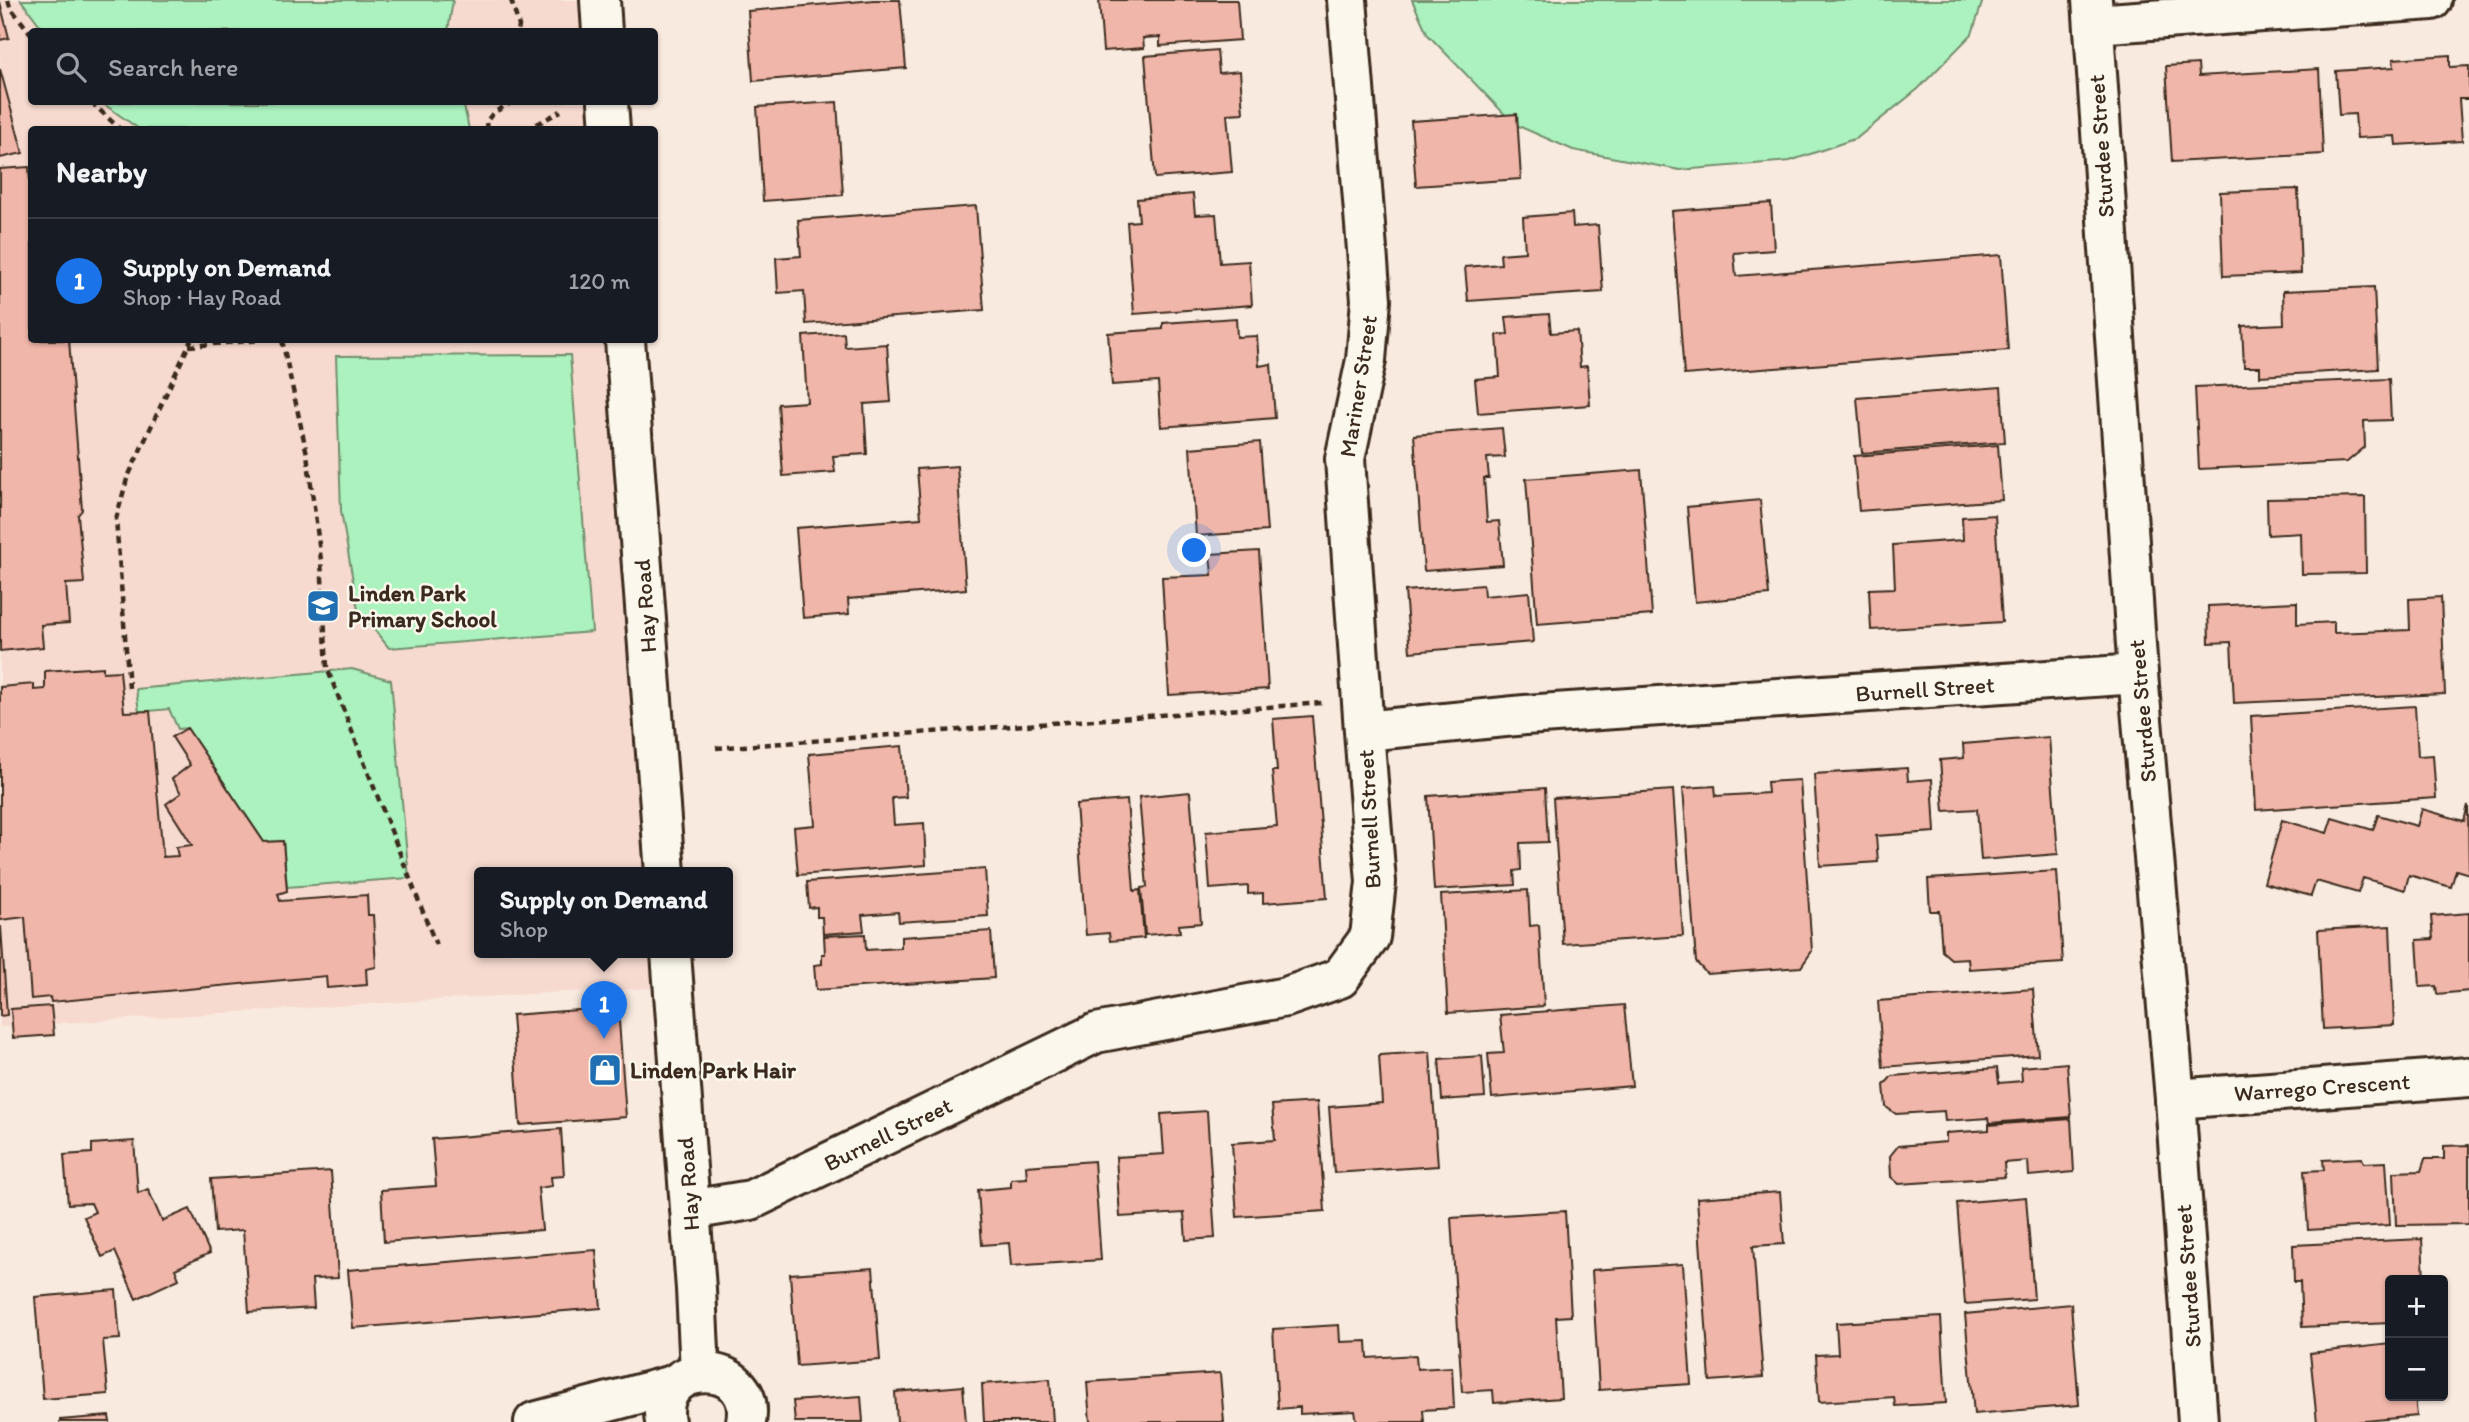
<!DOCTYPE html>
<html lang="en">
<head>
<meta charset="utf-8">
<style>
	:root { --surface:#171b24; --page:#20242c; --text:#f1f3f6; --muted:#9ea1a6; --line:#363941; --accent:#1a73e8 }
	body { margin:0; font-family:Itim,sans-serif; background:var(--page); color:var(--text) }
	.controls { position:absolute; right:21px; bottom:21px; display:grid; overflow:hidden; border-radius:7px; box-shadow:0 2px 5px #0004 }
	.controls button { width:63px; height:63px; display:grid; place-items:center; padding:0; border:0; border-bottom:2px solid var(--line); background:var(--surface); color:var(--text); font:35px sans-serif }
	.you { position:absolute; left:1195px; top:551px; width:24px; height:24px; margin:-18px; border:5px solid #fff; border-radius:50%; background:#1a73e8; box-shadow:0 0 0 10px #1a73e833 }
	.badge { display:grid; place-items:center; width:46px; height:46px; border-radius:50%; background:var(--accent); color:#fff; font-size:23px; font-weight:700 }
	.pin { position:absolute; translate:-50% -58px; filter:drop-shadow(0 2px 4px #0008) }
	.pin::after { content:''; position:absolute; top:37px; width:24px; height:21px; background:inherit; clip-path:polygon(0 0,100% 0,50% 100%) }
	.popup { position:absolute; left:474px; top:867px; width:259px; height:91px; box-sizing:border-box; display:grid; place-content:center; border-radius:7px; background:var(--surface); filter:drop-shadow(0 2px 5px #0005); font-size:23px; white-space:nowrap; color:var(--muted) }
	.popup b { font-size:26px; color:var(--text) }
	.popup::after { content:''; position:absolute; left:50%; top:100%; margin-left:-14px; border:14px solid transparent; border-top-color:var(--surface) }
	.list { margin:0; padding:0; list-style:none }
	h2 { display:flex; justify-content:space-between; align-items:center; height:91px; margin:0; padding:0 28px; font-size:30px }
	h2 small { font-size:23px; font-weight:400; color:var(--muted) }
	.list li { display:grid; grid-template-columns:46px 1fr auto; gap:21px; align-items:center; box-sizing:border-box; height:126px; padding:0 28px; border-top:2px solid var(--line) }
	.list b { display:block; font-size:26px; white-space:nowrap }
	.list p { margin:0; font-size:23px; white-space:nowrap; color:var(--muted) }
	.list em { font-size:23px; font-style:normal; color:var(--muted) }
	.icon { flex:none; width:38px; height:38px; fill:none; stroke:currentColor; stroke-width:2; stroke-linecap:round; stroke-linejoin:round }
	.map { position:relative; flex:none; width:2469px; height:1422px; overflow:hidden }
	.search { position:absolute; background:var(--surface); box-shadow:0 2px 5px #0004; left:28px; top:28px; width:630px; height:77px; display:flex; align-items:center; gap:18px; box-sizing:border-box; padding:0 24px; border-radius:7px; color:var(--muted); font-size:26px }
	.panel { position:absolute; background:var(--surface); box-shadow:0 2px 5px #0004; left:28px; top:126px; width:630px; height:217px; border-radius:7px }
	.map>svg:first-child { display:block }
	.built { fill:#f6dacf }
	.green { fill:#abf2be; stroke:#738e6e; stroke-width:2 }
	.building { fill:#f0b6a9; stroke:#3b2a1e; stroke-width:2 }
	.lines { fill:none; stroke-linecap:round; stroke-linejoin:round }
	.minor-casing { stroke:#3b2a1e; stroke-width:44 }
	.tertiary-casing { stroke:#3b2a1e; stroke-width:44 }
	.path { stroke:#3b2a1e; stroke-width:4.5; stroke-dasharray:7 5; stroke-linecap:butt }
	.minor { stroke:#fbf7ec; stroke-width:38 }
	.tertiary { stroke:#fbf7ec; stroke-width:38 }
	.labels { text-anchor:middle; stroke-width:5; stroke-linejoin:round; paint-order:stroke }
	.street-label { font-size:23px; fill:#3b2a1e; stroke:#fbf7ec }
	.poi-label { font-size:23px; font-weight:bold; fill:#3b2a1e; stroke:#fbf7ec; text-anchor:start }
</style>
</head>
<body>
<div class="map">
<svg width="2469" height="1422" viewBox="0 0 2469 1422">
	<rect width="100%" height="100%" fill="#f9eadf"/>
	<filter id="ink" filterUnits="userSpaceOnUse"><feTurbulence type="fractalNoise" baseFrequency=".0143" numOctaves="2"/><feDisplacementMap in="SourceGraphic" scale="14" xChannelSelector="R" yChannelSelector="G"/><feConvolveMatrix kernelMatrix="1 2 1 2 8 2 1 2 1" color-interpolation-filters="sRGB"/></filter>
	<g filter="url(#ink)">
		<!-- built -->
		<path class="built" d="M 0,0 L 600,0 L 602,31 L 32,32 L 32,102 L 608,102 L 610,129 L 32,130 L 32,340 L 625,340 L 665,873 L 480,873 L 480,953 L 671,953 L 674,987 L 546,993 L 0,1027 Z"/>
		<!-- green -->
		<path class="green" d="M 21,0 L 453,0 L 448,31 L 45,32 Z
			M 1412,0 L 1983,0 L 1972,34 L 1918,89 L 1857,138 L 1790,161 L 1680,170 L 1573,150 L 1514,124 L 1428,35 Z
			M 101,102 L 463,102 L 469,129 L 139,129 Z
			M 570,355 L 592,632 L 389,648 L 358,610 L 341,511 L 336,356 Z
			M 352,669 L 391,680 L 409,878 L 287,887 L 283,841 L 264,842 L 187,728 L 178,729 L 169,709 L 139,712 L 136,689 Z"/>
		<!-- building -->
		<path class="building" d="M 874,0 L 900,0 L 906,68 L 753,81 L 748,11 Z
			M 1099,0 L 1237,0 L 1240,40 L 1160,46 L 1160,37 L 1143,38 L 1144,48 L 1103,51 Z
			M 0,2 L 9,38 L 0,40 Z
			M 1217,50 L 1219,73 L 1240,71 L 1243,113 L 1227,114 L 1232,172 L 1155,178 L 1145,56 Z
			M 2450,55 L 2450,67 L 2469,66 L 2469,99 L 2459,99 L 2462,141 L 2396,145 L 2395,136 L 2357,138 L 2355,114 L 2339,115 L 2336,71 L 2394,67 L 2393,59 Z
			M 2198,64 L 2199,76 L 2319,69 L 2323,154 L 2172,162 L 2166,66 Z
			M 0,69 L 23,153 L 0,158 Z
			M 837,102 L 843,195 L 763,201 L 757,107 Z
			M 1517,114 L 1521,179 L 1416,186 L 1411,121 Z
			M 29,167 L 32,210 L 32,340 L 69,340 L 82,510 L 78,515 L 84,583 L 66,584 L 69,623 L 41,625 L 43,647 L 0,651 L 0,169 Z
			M 2298,189 L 2301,273 L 2223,276 L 2220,192 Z
			M 1193,194 L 1195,215 L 1216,214 L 1220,263 L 1249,261 L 1252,305 L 1134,314 L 1127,222 L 1139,221 L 1137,199 Z
			M 1771,203 L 1774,250 L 1734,253 L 1736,276 L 2001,255 L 2008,350 L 1684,375 L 1672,211 Z
			M 976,206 L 984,310 L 806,324 L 804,291 L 778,293 L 776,258 L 801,256 L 798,220 Z
			M 1572,213 L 1573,227 L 1598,225 L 1603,292 L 1468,301 L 1465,267 L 1501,264 L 1500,254 L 1525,252 L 1523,217 Z
			M 2374,287 L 2378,369 L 2260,376 L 2260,367 L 2244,367 L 2242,326 L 2284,324 L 2283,291 Z
			M 1549,314 L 1551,333 L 1577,331 L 1580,367 L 1587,366 L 1590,405 L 1478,413 L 1475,379 L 1500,377 L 1497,335 L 1508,334 L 1506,317 Z
			M 1236,318 L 1237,337 L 1257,336 L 1259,366 L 1271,364 L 1275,418 L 1161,427 L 1158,382 L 1112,385 L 1108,333 L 1163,329 L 1163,323 Z
			M 844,333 L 845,347 L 887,344 L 891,402 L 864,404 L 867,454 L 833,456 L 835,472 L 783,476 L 778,404 L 807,402 L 803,336 Z
			M 2389,379 L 2391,420 L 2364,421 L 2365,447 L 2347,462 L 2199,469 L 2195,387 Z
			M 2001,387 L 2005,442 L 1862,453 L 1857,398 Z
			M 1502,428 L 1505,457 L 1487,458 L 1489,478 L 1484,478 L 1487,522 L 1499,521 L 1503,565 L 1424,571 L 1414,435 Z
			M 1260,442 L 1267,531 L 1196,536 L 1190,448 Z
			M 1998,445 L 2002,500 L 1859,511 L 1854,456 Z
			M 957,466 L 966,589 L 848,599 L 849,614 L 803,618 L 796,528 L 921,518 L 917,469 Z
			M 1641,470 L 1652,615 L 1537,624 L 1526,479 Z
			M 2365,497 L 2366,573 L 2302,574 L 2301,533 L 2268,535 L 2267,499 Z
			M 1760,500 L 1769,595 L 1695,602 L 1687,507 Z
			M 1995,515 L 2002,622 L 1871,630 L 1869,589 L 1895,588 L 1893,545 L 1963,540 L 1962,517 Z
			M 1259,551 L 1268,689 L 1169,695 L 1162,577 L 1212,575 L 1210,554 Z
			M 1483,585 L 1484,596 L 1529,592 L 1533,642 L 1410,652 L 1405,591 Z
			M 2441,597 L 2445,694 L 2234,703 L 2231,642 L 2209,643 L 2208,606 L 2297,602 L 2297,624 L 2334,622 L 2334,633 L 2410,630 L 2409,599 Z
			M 103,667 L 103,672 L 120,671 L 124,712 L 150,711 L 163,857 L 178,856 L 176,847 L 192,845 L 166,804 L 181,793 L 172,779 L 190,765 L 172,737 L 187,728 L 264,842 L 283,841 L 287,891 L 278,894 L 280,901 L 367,895 L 368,915 L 373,915 L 376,967 L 366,969 L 367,985 L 327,988 L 326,976 L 51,1002 L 50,997 L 31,999 L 25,917 L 0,920 L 0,687 L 34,684 L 34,690 L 45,689 L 45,671 Z
			M 2415,706 L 2418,756 L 2433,755 L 2436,798 L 2256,810 L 2251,716 Z
			M 1312,716 L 1327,898 L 1263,903 L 1263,893 L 1248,894 L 1248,886 L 1210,889 L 1206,832 L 1277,826 L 1272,771 L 1277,771 L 1273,719 Z
			M 2049,737 L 2058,854 L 1981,860 L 1977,809 L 1944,811 L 1940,760 L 1964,758 L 1963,744 Z
			M 902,746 L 906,797 L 892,798 L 894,825 L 924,823 L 926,865 L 798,875 L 794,827 L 815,825 L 809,754 Z
			M 1907,768 L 1908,781 L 1932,779 L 1935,832 L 1876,836 L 1878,862 L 1820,866 L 1814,774 Z
			M 1800,780 L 1812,951 L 1801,967 L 1707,974 L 1696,962 L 1683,788 L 1715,786 L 1716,796 L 1768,793 L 1767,782 Z
			M 1545,788 L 1548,842 L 1520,843 L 1521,870 L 1514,871 L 1515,885 L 1434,890 L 1428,796 Z
			M 1673,790 L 1683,936 L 1563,944 L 1553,798 Z
			M 1190,792 L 1201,923 L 1179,925 L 1180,932 L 1145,935 L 1141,888 L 1147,887 L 1139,797 Z
			M 1127,800 L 1134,891 L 1140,890 L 1144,938 L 1110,941 L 1109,933 L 1086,935 L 1076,804 Z
			M 2468,805 L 2469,874 L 2456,870 L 2451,887 L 2409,875 L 2405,890 L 2363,878 L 2358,893 L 2316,881 L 2311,896 L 2264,883 L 2282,820 L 2327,833 L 2332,818 L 2373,830 L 2378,815 L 2417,826 L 2422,809 L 2464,821 Z
			M 985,869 L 988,916 L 899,922 L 898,912 L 862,915 L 864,931 L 823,934 L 822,917 L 817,917 L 817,907 L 809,908 L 807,882 Z
			M 2057,871 L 2063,963 L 1969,969 L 1968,958 L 1951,959 L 1942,951 L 1939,911 L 1930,911 L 1928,879 Z
			M 1528,890 L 1530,926 L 1539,925 L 1544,1006 L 1448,1013 L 1441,895 Z
			M 2469,913 L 2469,991 L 2437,994 L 2436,986 L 2420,987 L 2417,940 L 2433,939 L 2431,916 Z
			M 2390,926 L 2394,1025 L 2323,1029 L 2318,930 Z
			M 1,927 L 7,1015 L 0,1016 L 0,927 Z
			M 991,931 L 994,978 L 816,990 L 814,965 L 822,964 L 822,954 L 825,954 L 824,936 L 865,934 L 866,950 L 901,948 L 901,937 Z
			M 2033,989 L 2038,1055 L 1883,1067 L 1878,1001 Z
			M 1624,1005 L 1632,1086 L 1492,1098 L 1488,1054 L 1504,1053 L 1500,1015 Z
			M 51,1006 L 54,1035 L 13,1038 L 11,1009 Z
			M 618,1007 L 626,1117 L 520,1125 L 512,1015 Z
			M 1430,1052 L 1438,1166 L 1334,1173 L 1329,1107 L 1382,1103 L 1379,1055 Z
			M 1482,1056 L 1485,1097 L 1442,1100 L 1439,1059 Z
			M 2067,1063 L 2071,1117 L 1989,1123 L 1988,1118 L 1945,1121 L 1944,1111 L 1896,1114 L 1886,1107 L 1884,1085 L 1892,1076 L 1997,1068 L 1999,1083 L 2022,1081 L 2021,1067 Z
			M 1317,1102 L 1325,1211 L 1237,1217 L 1232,1143 L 1275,1140 L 1272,1105 Z
			M 1207,1111 L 1215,1238 L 1186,1240 L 1184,1213 L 1120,1217 L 1116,1157 L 1164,1154 L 1161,1114 Z
			M 2071,1119 L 2074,1172 L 2029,1176 L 2028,1161 L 2004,1163 L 2005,1177 L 1899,1184 L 1891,1177 L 1890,1156 L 1898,1146 L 1946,1142 L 1946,1133 L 1989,1130 L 1989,1125 Z
			M 561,1129 L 564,1176 L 551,1177 L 552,1186 L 538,1188 L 542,1230 L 384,1242 L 381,1190 L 436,1186 L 432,1139 Z
			M 134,1141 L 138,1193 L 148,1189 L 162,1221 L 190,1209 L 210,1253 L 175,1269 L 179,1279 L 136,1299 L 115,1251 L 102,1257 L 84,1217 L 95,1212 L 91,1203 L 68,1204 L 64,1155 L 92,1153 L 92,1144 Z
			M 2469,1145 L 2469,1224 L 2396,1225 L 2394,1172 L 2421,1171 L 2425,1159 L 2444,1159 L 2444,1146 Z
			M 2362,1158 L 2364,1163 L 2386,1162 L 2390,1225 L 2308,1230 L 2304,1171 L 2324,1170 L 2323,1160 Z
			M 1094,1161 L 1101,1260 L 1011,1266 L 1009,1243 L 982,1245 L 978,1190 L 1011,1187 L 1011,1179 L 1027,1178 L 1026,1166 Z
			M 331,1171 L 338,1278 L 312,1279 L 314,1308 L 249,1312 L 243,1230 L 215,1232 L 211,1179 Z
			M 1780,1192 L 1784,1244 L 1753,1246 L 1763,1377 L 1710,1381 L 1697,1198 Z
			M 2026,1197 L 2034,1299 L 1965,1304 L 1957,1203 Z
			M 1565,1211 L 1571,1316 L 1556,1317 L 1561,1398 L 1494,1403 L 1493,1390 L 1462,1392 L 1451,1218 Z
			M 2422,1239 L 2424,1280 L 2390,1280 L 2390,1323 L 2302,1327 L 2300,1282 L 2294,1282 L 2293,1245 Z
			M 596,1250 L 601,1308 L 353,1328 L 348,1270 Z
			M 1683,1264 L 1691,1384 L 1599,1390 L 1592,1270 Z
			M 873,1268 L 880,1360 L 797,1366 L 790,1274 Z
			M 116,1290 L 120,1339 L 103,1340 L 108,1394 L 43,1399 L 35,1297 Z
			M 2071,1304 L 2079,1405 L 1974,1414 L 1965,1314 Z
			M 1941,1317 L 1946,1403 L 1895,1406 L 1894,1397 L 1819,1402 L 1816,1355 L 1838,1354 L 1836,1323 Z
			M 1339,1325 L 1340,1342 L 1367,1341 L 1368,1358 L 1416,1355 L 1417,1369 L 1452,1367 L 1454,1408 L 1423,1410 L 1424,1422 L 1357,1422 L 1355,1411 L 1300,1414 L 1300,1407 L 1278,1409 L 1273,1329 Z
			M 2390,1344 L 2390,1396 L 2415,1396 L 2417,1416 L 2355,1422 L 2317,1422 L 2310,1353 Z
			M 1220,1373 L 1224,1422 L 1090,1422 L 1087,1382 Z
			M 1050,1379 L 1053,1422 L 984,1422 L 982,1384 Z
			M 963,1386 L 966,1422 L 897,1422 L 895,1392 Z
			M 861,1396 L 863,1422 L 795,1422 L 793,1401 Z
			M 109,1416 L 110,1422 L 60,1422 L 60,1420 Z"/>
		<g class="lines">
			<defs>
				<path id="minor" d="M 600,0 L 602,32
					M 1347,0 L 1371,300 L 1366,360 L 1345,459 L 1364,731
					M 2094,24 L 2432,0
					M 608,102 L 610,130
					M 625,340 L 665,873
					M 671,953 L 696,1289 L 700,1372
					M 2175,1099 L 2469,1077
					M 690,1210 L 751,1200 L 1096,1033 L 1286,997 L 1340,978 L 1370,937 L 1376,882 L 1364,731 L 1525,715 L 2138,674
					M 534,1422 L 676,1384
					M 665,1422 C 653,1357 758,1357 746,1422"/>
				<path id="tertiary" d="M 2092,0 L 2138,674 L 2175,1099 L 2198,1422"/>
			</defs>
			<!-- minor casing -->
			<use href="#minor" class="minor-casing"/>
			<!-- tertiary casing -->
			<use href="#tertiary" class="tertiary-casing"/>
			<!-- path -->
			<path class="path" d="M 8,0 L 10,7 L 32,35
				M 511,0 L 519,26 L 518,32
				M 91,102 L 121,130
				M 487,130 L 486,122 L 493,113 L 509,104 L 509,102
				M 526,130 L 561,111
				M 282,340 L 307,454 L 321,560 L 327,668 L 436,945
				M 189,346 L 261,340
				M 129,688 L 116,519 L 127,479 L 191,340
				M 716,748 L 1322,703"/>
			<!-- minor -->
			<use href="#minor" class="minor"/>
			<!-- tertiary -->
			<use href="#tertiary" class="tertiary"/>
		</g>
	</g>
	<!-- icons -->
	<defs>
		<symbol id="school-square" viewBox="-11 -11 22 22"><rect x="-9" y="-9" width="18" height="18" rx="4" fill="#1f6fb2" stroke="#fbf7ec"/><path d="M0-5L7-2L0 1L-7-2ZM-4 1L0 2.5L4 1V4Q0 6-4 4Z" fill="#fff"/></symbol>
		<symbol id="shop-square" viewBox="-11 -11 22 22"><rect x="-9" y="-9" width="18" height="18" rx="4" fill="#1f6fb2" stroke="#fbf7ec"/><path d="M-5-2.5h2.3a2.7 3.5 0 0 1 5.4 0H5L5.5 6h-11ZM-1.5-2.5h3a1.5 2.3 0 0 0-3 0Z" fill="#fff"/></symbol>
	</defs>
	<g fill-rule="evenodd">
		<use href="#school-square" x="304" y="587" width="38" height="38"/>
		<use href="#shop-square" x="586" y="1051" width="38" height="38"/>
	</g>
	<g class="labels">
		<!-- street labels -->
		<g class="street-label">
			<text transform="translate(2101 146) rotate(-94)" y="8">Sturdee Street</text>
			<text transform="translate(1358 386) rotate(-81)" y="8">Mariner Street</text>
			<text transform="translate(645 606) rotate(-94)" y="8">Hay Road</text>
			<text transform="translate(1925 689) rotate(-4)" y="8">Burnell Street</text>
			<text transform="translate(2142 711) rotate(-95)" y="8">Sturdee Street</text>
			<text transform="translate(1369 819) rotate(-93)" y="8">Burnell Street</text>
			<text transform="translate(2322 1087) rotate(-4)" y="8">Warrego Crescent</text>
			<text transform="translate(888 1134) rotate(-26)" y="8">Burnell Street</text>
			<text transform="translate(688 1184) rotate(-94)" y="8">Hay Road</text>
			<text transform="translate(2188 1276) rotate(-94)" y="8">Sturdee Street</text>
		</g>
		<!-- poi labels -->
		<g class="poi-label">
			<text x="348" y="601">Linden Park<tspan x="348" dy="26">Primary School</tspan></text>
			<text x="630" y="1078">Linden Park Hair</text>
		</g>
	</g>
</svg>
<div class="controls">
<button>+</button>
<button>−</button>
</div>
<div class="you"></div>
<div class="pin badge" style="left:604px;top:1039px">1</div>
<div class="popup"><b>Supply on Demand</b>Shop</div>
<div class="search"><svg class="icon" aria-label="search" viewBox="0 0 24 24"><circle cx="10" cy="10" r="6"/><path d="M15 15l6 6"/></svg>Search here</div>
<section class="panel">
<h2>Nearby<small></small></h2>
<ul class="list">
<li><span class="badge">1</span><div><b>Supply on Demand</b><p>Shop · Hay Road</p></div><em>120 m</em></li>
</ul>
</section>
</div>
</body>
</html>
